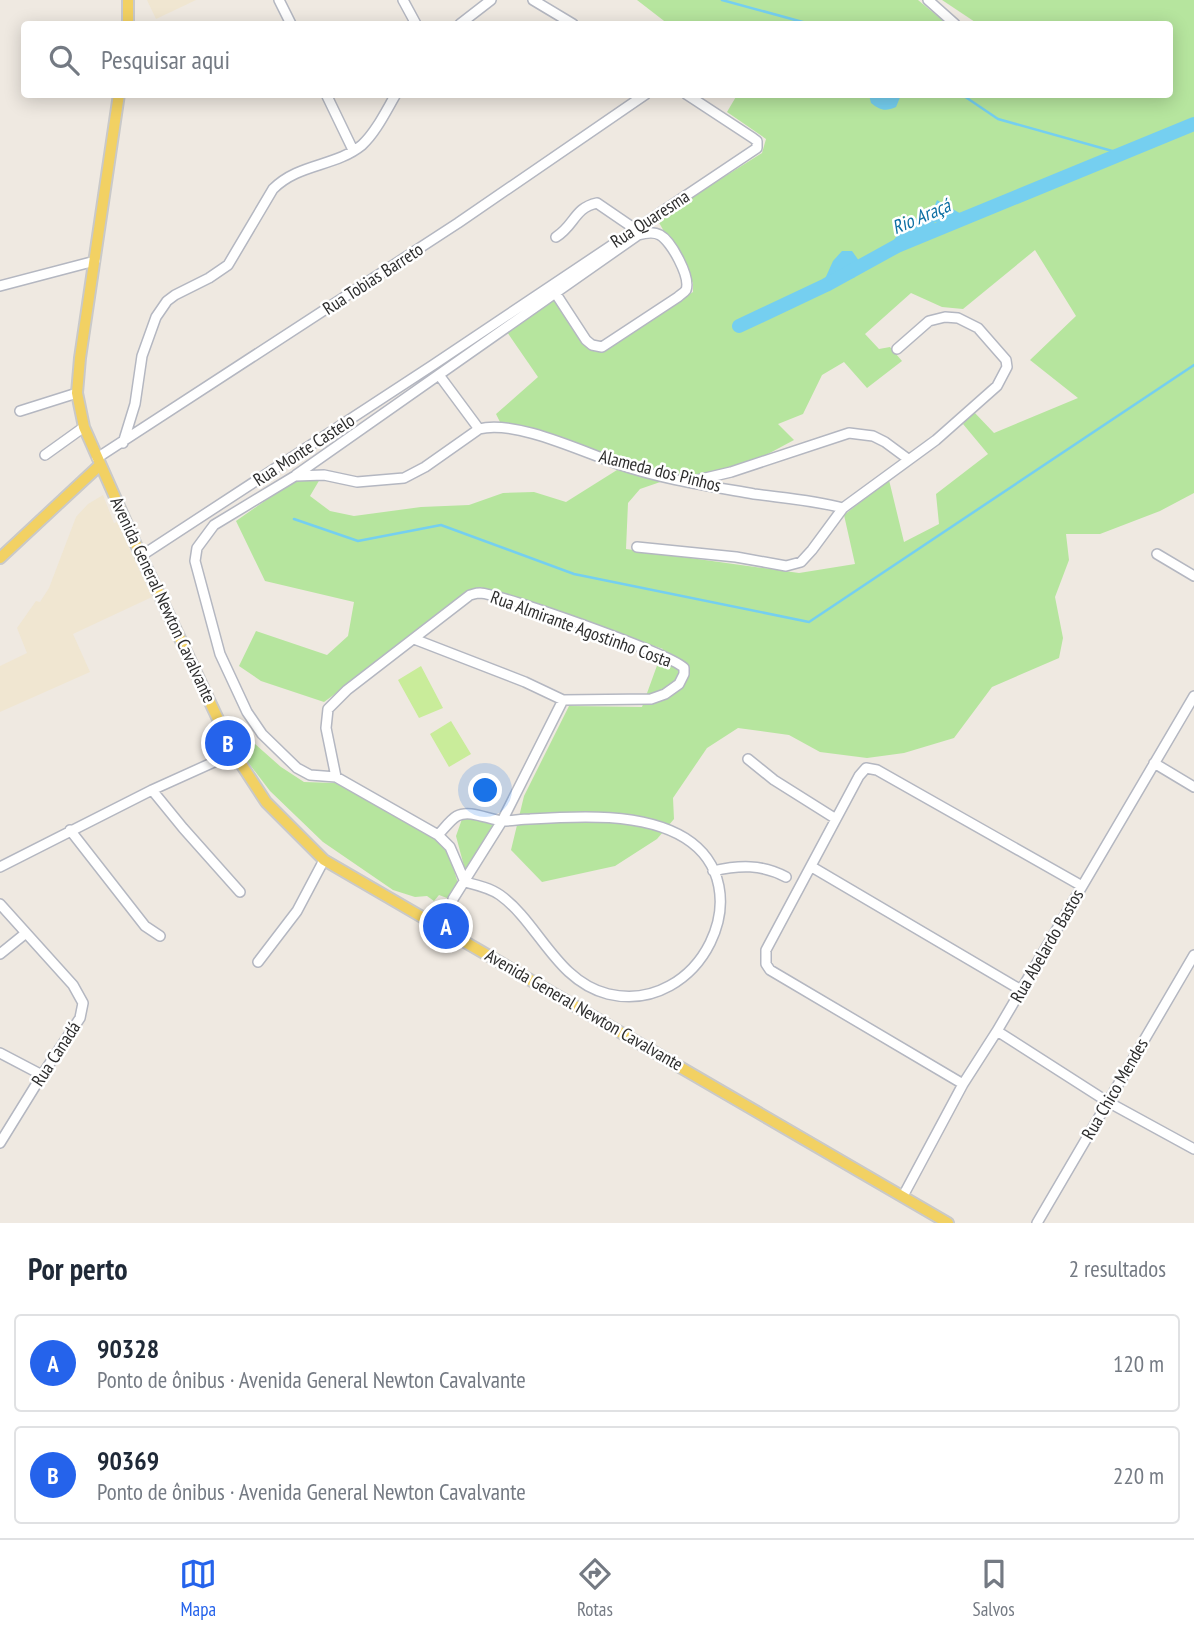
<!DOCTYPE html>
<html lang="pt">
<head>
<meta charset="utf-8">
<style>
	:root { --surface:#fff; --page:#f2f2f3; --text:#1f2937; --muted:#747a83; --line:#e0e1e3; --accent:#2563eb }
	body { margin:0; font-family:"PT Sans Narrow",sans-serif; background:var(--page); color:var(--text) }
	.you { position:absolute; left:486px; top:791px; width:24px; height:24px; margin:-18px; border:5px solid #fff; border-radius:50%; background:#1a73e8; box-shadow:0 0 0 10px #1a73e833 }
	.badge { display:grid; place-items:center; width:46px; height:46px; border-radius:50%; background:var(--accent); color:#fff; font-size:23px; font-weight:700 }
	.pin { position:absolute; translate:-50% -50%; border:4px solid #fff; box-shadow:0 2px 7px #0006 }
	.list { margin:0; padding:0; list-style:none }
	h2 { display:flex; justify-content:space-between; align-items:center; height:91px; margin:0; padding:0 28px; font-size:30px }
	h2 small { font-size:23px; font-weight:400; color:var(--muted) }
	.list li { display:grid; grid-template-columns:46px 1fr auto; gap:21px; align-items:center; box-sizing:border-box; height:98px; margin:0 14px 14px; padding:0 14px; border:2px solid var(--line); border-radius:7px }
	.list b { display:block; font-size:26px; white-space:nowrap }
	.list p { margin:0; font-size:23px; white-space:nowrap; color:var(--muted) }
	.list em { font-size:23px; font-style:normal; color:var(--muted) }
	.icon { flex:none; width:38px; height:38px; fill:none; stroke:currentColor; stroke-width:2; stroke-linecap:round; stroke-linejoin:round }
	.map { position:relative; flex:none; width:1194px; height:1223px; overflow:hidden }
	.search { position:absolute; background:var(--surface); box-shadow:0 4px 18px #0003; left:21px; right:21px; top:21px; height:77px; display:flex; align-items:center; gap:18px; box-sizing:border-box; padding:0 24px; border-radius:7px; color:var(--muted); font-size:26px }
	.sheet { height:315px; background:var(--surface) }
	nav { display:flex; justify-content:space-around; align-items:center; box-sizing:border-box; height:98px; border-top:2px solid var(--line); background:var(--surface); font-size:19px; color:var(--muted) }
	nav a { display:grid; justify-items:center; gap:4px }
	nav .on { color:var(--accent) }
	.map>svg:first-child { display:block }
	.education { fill:#f0e6d1 }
	.green { fill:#b6e59e }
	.pitch { fill:#c9ec9a }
	.water { fill:#75cff0 }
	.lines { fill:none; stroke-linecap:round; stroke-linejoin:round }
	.stream { stroke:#75cff0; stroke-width:2.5 }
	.river { stroke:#75cff0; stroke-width:14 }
	.minor-casing { stroke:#b4b7c1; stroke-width:12 }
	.major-casing { stroke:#c9c9c9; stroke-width:14 }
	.minor { stroke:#fff; stroke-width:9 }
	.major { stroke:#f2d163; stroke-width:10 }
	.labels { text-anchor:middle; stroke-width:5; stroke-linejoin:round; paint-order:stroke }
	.street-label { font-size:18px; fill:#2e2e2e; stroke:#fff }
	.water-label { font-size:19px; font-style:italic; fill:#0d6fa3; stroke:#fff }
</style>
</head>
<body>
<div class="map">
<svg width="1194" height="1223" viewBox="0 0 1194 1223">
	<rect width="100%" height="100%" fill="#efe9e1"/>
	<!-- education -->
	<path class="education" d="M 147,0 L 196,0 L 156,19 Z
		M 103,495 L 114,523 L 117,522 L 152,597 L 73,634 L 90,672 L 0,712 L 0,666 L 27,653 L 17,628 L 36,601 L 40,602 L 49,588 L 76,517 L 88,504 Z"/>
	<!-- green -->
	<path class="green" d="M 637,0 L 918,0 L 947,24 L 668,24 Z
		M 942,0 L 1194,0 L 1194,493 L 1160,511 L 1100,534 L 1066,534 L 1069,560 L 1055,597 L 1063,638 L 1059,658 L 992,687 L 954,738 L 904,753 L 867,758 L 820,752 L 789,735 L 738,728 L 707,748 L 673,798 L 674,819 L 657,839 L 615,866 L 542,882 L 511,850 L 524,796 L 569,706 L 642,707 L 663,649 L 480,587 L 324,702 L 261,681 L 239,666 L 256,631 L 327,655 L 348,636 L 354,602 L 265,581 L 236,521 L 296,479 L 320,479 L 310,496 L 330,511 L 354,516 L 421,507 L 469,505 L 503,493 L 534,492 L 566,502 L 617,470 L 666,480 L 640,489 L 628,503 L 626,549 L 799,573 L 855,564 L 844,515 L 889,480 L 904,542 L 939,524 L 936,494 L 988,454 L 963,424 L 974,412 L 994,433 L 1078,398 L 1030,360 L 1076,316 L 1035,250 L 963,309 L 942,307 L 911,293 L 865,334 L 879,349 L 890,347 L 902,361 L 867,388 L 844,362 L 822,375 L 803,414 L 778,424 L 794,440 L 766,455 L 727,470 L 689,478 L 652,470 L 501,424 L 496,414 L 538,377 L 507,332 L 556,298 L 591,350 L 597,352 L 693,292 L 693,283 L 657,219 L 762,153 L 766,139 L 727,112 L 737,95 L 1170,94 L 1170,24 L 978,24 Z
		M 234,744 L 255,744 L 281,767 L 304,782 L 335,783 L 421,830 L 448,848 L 458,884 L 447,898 L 439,895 L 434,901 L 427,896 L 415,897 L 393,890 L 323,842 L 270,791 Z
		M 470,817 L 499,822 L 468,871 L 465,870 L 456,836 L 462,819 Z"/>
	<!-- pitch -->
	<path class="pitch" d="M 421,666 L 443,708 L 419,718 L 398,680 Z
		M 451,721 L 471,754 L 449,767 L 430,734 Z"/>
	<!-- water -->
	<path class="water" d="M 869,95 L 869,94 L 901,95 L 896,107 C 885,112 880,110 871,103 Z
		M 937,200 L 970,219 L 964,221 L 935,222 C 926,236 913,243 897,246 L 894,240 C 897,236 901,228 905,225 C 917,214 930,221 937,200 Z
		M 842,251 L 852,251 L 862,265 L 854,278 L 843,279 L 839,276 L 831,278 L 829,284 L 826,285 L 817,283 L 824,281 L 833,261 Z"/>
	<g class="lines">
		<!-- stream -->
		<path class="stream" d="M 722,0 L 810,24
			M 961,94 L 998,119 L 1123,154
			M 294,519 L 358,541 L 441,525 L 574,574 L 809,622 L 1194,365"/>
		<!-- river -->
		<path class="river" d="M 739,326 L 826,285 L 897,246 L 1194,124"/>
		<defs>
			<path id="minor" d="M 279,0 L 291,24
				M 403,0 L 416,24
				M 533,0 L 573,24
				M 928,0 L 955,24
				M 460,24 L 491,0
				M 326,94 L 353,150
				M 556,237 C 575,225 574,208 597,203 L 635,229
				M 0,286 L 95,261
				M 439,375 L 479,429 C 514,419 583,452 618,464 C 661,479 709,486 754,494 C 784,498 813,500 843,508
				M 20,411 L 77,393
				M 123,443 L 135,404 L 142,356 L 156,317 L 167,301 L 175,295 L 209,278 L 228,265 L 273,189 C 299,163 335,167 362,145 C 376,132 386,111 396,94
				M 45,455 L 84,427
				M 97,458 L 458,223 L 646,94
				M 296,475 L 638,235 C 645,233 653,231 660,235 C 671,241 691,277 686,290 C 684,293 680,295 678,297 L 602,347 L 592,345 L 586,340 L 556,294
				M 697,480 L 731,472 L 849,433 L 873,436 L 885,442 L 908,459
				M 637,547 L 736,557 L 786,566 L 801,562 L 812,550 L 843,508 L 936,440 L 997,386 L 1007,367 L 1006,360 L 978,328 L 958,318 L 945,317 L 929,321 L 897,349
				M 1157,554 L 1194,576
				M 141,556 L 433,365 L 757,148 L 757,141 L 753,138 L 686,94
				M 748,759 L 774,780 L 836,819
				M 1154,763 L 1194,787
				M 336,777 L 326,728 L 328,709 L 347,690 L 470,595 C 474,594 476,593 480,593 C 502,594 673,655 684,668 L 684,674 L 679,684 L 665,694 L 651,699 L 563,700 L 525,682 L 414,639
				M 152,790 L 183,828 L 240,892
				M 70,830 L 145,926 L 160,936
				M 438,835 C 444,829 450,820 457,816 C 470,809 489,820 503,821 C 512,821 521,819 530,819 C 577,816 643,812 685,838 C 763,887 700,1016 608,994 C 556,981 539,923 500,895 C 490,888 477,885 465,882 L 450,847 L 438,835 L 336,777 L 310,775 L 297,768 L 262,734 L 247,712 L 220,654 L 195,561 L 197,548 L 214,525 L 295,476 L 324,475 L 357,482 L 404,478 L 425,467 L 479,429
				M 0,867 L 152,790 L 234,753
				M 812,867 L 1021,990
				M 713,871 C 739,865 762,864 786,877
				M 453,899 L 502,821 L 563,700
				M 0,904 L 73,985 L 83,1003 L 80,1018 L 42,1075 L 0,1143
				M 436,923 L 448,906
				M 0,954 L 26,933
				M 258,962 L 297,911 L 324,860
				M 997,1031 L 1108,1102 L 1194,1149
				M 0,1053 L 42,1075
				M 963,1084 L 770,970 L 766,964 L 766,950 L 859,776 L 866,768 L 877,770 L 1082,886
				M 903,1196 L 963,1084 L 997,1031 L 1194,696
				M 1037,1223 L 1194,955"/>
			<path id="major" d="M 128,24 L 128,0
				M 119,94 L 80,358 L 77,393 L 84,427 L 141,556 L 234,753 L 266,802 L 324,860 L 948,1223
				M 0,558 L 100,465"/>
		</defs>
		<!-- minor casing -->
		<use href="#minor" class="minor-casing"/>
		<!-- major casing -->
		<use href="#major" class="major-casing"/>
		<!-- minor -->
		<use href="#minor" class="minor"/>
		<!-- major -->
		<use href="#major" class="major"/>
	</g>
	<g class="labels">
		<!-- street labels -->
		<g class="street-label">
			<text transform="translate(650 219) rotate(-33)" y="6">Rua Quaresma</text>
			<text transform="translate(373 279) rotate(-33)" y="6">Rua Tobias Barreto</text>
			<text transform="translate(304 450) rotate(-33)" y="6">Rua Monte Castelo</text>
			<text transform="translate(660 471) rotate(14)" y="6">Alameda dos Pinhos</text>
			<text transform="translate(163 600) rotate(65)" y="6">Avenida General Newton Cavalvante</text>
			<text transform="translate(581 629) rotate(20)" y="6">Rua Almirante Agostinho Costa</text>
			<text transform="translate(1047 946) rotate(-60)" y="6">Rua Abelardo Bastos</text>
			<text transform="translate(584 1010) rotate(30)" y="6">Avenida General Newton Cavalvante</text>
			<text transform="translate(56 1054) rotate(-57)" y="6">Rua Canadá</text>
			<text transform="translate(1115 1089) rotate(-60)" y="6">Rua Chico Mendes</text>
		</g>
		<!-- water labels -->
		<g class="water-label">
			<text transform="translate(921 216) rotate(-23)" y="7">Rio Araçá</text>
		</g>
	</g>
</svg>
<div class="you"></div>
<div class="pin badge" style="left:446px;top:926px">A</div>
<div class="pin badge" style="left:228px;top:743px">B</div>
<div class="search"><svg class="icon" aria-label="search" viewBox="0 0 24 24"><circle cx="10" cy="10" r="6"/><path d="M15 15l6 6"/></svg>Pesquisar aqui</div>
</div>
<section class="sheet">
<h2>Por perto<small>2 resultados</small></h2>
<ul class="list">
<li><span class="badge">A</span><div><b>90328</b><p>Ponto de ônibus · Avenida General Newton Cavalvante</p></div><em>120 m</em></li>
<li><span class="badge">B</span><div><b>90369</b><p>Ponto de ônibus · Avenida General Newton Cavalvante</p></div><em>220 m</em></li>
</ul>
</section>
<nav>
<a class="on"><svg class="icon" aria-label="map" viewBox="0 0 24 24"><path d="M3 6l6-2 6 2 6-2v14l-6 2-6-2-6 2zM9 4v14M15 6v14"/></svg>Mapa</a>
<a><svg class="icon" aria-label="directions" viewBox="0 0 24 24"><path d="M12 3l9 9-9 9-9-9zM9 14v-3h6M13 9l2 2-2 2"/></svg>Rotas</a>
<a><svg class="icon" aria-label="saved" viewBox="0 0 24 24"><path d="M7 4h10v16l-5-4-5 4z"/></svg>Salvos</a>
</nav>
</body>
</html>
